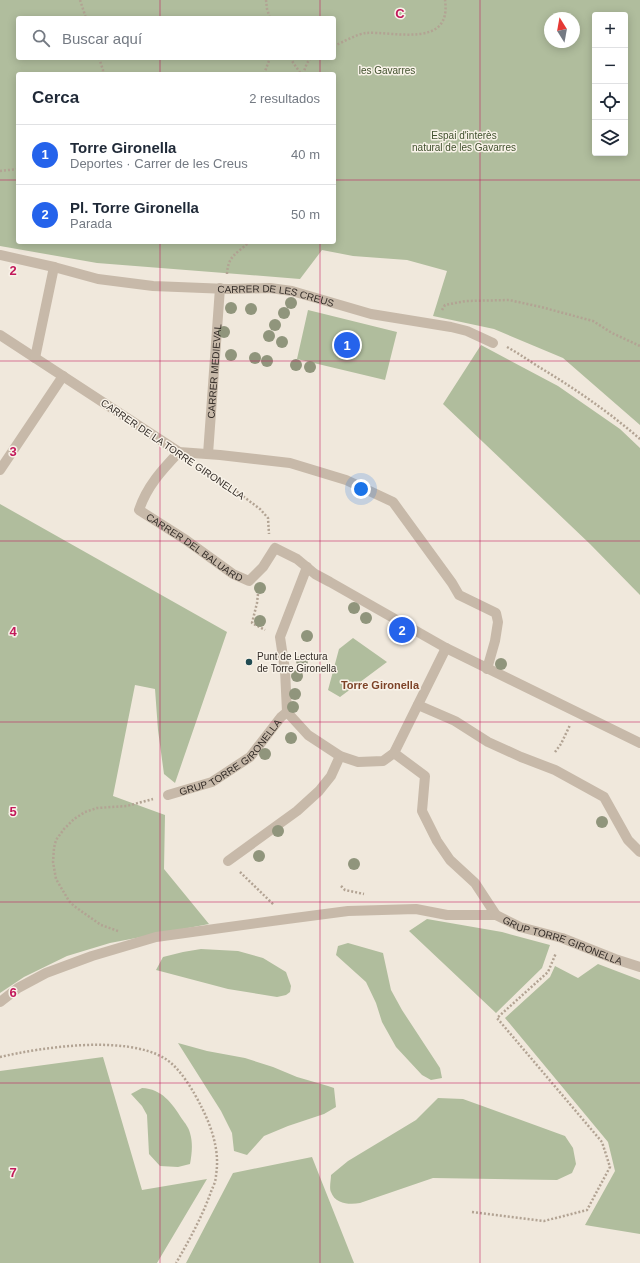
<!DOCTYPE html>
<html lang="es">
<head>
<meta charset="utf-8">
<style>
	:root { --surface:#fff; --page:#f2f2f3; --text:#1f2937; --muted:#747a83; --line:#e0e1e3; --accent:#2563eb }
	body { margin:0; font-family:Arial,sans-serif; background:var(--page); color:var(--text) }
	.controls { position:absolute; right:12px; top:12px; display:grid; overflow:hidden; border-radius:4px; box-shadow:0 2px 10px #0003 }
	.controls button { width:36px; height:36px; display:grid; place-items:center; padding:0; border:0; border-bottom:1px solid var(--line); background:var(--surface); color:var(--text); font:20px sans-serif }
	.compass { position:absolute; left:544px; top:12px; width:36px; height:36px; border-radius:50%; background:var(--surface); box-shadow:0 2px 10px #0003; rotate:349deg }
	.you { position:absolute; left:361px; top:489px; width:14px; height:14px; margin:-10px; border:3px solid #fff; border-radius:50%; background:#1a73e8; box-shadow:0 0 0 6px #1a73e833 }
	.badge { display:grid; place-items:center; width:26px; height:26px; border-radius:50%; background:var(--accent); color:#fff; font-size:13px; font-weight:700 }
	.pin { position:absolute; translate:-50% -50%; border:2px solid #fff; box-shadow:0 1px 4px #0006 }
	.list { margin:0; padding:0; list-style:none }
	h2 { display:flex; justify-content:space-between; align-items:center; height:52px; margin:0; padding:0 16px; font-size:17px }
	h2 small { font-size:13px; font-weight:400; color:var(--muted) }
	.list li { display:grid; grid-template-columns:26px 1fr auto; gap:12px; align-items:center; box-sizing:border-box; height:60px; padding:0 16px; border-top:1px solid var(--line) }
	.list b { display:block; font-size:15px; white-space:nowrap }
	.list p { margin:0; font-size:13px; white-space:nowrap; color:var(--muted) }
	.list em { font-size:13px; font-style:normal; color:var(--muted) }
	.icon { flex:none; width:22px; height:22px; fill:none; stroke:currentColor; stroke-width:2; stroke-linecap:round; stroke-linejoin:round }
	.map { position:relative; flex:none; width:640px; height:1263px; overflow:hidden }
	.search { position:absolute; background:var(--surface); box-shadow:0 2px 10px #0003; left:16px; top:16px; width:320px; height:44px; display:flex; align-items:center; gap:10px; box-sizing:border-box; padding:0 14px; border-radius:4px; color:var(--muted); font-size:15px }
	.panel { position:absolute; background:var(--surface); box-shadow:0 2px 10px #0003; left:16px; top:72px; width:320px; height:172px; border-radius:4px }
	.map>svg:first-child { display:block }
	.green { fill:#b0bd9d; fill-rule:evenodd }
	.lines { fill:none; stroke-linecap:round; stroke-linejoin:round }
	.path { stroke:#b2a393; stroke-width:2.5; stroke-dasharray:2 2; stroke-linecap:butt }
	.lane { stroke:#c7b9a9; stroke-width:10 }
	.street { stroke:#c7b9a9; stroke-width:10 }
	.tree { fill:#90957c }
	.grid { fill:none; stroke:#c2185b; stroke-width:1; stroke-opacity:0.55 }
	.poi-dot { fill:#214b52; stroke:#f8f2e8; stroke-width:1.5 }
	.labels { text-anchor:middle; stroke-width:3; stroke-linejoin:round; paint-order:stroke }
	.park-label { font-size:10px; fill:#41512e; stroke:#f8f2e8 }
	.street-label { font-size:10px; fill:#342d28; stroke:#f8f2e8 }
	.poi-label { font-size:10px; fill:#342d28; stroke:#f8f2e8; text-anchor:start }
	.neighbourhood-label { font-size:11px; font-weight:bold; fill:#7d4328; stroke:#f8f2e8 }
	.grid-label { font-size:13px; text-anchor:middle; font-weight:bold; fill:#c2185b; stroke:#f8f2e8; stroke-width:3; stroke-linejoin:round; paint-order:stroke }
</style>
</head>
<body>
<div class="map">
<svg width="640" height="1263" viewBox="0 0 640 1263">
	<rect width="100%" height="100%" fill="#f0e8dc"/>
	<!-- green -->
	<path class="green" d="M 0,0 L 640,0 L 640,425 L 563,358 L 494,329 L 433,316 L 447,271 L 407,260 L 353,256 L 322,250 L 300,279 L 97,263 L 0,246 ZM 595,15 L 625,15 L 625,153 L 595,153 ZM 18,18 L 334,18 L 334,58 L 18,58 ZM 550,18 L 574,18 L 574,42 L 550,42 ZM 18,74 L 334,74 L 334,242 L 18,242 Z
		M 308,310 L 397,332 L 385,380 L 297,359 Z
		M 481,345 L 558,386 L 620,429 L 640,448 L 640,595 L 590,544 L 443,404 Z
		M 0,504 L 227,632 L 175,783 L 164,774 L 158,730 L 155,689 L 135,685 L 113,796 L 165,815 L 164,869 L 209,924 L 110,943 L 67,956 L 24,977 L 0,993 Z
		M 353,638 L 387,662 L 340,697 L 328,690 L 339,649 Z
		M 427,919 L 502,932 L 550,945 L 542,968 L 496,1013 L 409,931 Z
		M 348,943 L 383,953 L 391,990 L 402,1010 L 440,1068 L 442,1078 L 431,1080 L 422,1075 L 396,1047 L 382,1022 L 376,1003 L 366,982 L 336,955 L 338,946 Z
		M 201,949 L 238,951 L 263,958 L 286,972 L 291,986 L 290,992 L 286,995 L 277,997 L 228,989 L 156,970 L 163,957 L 183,952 Z
		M 598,964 L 640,980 L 640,1234 L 585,1225 L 615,1171 L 608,1142 L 505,1018 L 550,977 L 555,966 L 578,978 Z
		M 178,1043 L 207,1051 L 245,1058 L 273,1067 L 297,1077 L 328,1086 L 334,1088 L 336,1107 L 324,1114 L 288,1126 L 264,1136 L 247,1155 L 234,1151 L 232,1133 L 221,1111 Z
		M 103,1057 L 142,1190 L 207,1179 L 157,1263 L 0,1263 L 0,1071 Z
		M 142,1088 C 162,1089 172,1103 182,1119 C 185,1123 189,1128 190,1133 C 193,1143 192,1153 190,1164 L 178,1167 L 160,1166 L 149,1154 L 147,1115 L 142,1106 L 131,1094 Z
		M 438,1098 L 463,1099 L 565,1136 L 573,1148 L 576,1164 L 572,1173 L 557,1180 L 433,1178 L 360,1203 C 350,1205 335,1204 331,1192 C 329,1188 331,1180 331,1175 L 348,1161 L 416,1120 Z
		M 312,1157 L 354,1263 L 186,1263 L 233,1173 Z"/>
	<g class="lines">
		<!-- path -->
		<path class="path" d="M 80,0 L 86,18
			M 266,0 L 267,9 L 270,18
			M 334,46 C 343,42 357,34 366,33 C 394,31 452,49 445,0
			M 99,58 L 103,70 L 103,74
			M 290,58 L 301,74
			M 264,74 L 270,58
			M 303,74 L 307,63 L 311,58
			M 0,171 L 18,169
			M 227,274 C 228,255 237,254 249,242
			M 442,310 L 445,305 L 466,301 L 509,300 L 541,307 L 593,321 L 612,333 L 640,346
			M 507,347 C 518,353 528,360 539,367 C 574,388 609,412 640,439
			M 208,470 L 260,509 L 268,518 L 269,534
			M 258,594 L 257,603 L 252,623 L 265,630
			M 555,752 L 561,744 L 570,725
			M 240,872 L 274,905
			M 341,886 L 345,890 L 364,894
			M 118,931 L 101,925 L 74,906 L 69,901 L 56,879 L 53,862 L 54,848 L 56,840 L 64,829 L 74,819 L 85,812 L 97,808 L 127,806 L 153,799
			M 0,1057 C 43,1047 125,1035 164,1058 C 180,1067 194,1092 202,1108 C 212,1128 220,1152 216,1175 C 216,1180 214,1185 212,1189 C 203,1215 190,1239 176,1263
			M 472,1212 L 544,1221 L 587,1210 L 610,1167 L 602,1142 L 497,1018 L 548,972 L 556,953"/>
		<!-- lane -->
		<path class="lane" d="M 0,1002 L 18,988 L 46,973 L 92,956 L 156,937 L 287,919 L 348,911 L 416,909 L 447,915 L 496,915"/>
		<!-- street -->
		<g class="street">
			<path id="s1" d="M 0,255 L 54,267 L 98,279 L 153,286 L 228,289 L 270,288 L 292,291 L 371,314 L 451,327 L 467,331 L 493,343"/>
			<path d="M 0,335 L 179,452 L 220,455 L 290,463 L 346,480 L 393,502 L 452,583 L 459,595 L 496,613 L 498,622 L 495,641 L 487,669"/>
			<path d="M 35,358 L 54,267"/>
			<path id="s2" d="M 179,452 C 162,470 147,486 139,510 L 186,540 L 233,574 L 249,581 L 263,567 L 275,548 L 297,559 L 315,574 L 330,582 L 446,648 L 640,743"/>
			<path id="s3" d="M 208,454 L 220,288"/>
			<path d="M 0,470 L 63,376"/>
			<path d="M 307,567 L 280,637 L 285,670 L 287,712 L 308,735 L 340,756 L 358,762 L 383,761 L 394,753 L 446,648"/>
			<path d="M 418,705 L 455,721 L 488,742 L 521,757 L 555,770 L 604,797 L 628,840 L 640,852"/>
			<path id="s4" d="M 394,753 L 425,776 L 422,811 L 437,841 L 450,860 L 475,883 L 496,915 L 520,927 L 562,938 L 615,959 L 640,967"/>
			<path id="s5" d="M 168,795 L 212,782 L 250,757 L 281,717 L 287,712"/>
			<path d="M 228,861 L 297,811 L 319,791 L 331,776 L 340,756"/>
		</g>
	</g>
	<!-- trees -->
	<g class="tree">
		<circle cx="291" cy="303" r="6"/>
		<circle cx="231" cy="308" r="6"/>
		<circle cx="251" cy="309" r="6"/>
		<circle cx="284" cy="313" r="6"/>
		<circle cx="275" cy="325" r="6"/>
		<circle cx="224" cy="332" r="6"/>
		<circle cx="269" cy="336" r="6"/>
		<circle cx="282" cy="342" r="6"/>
		<circle cx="231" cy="355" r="6"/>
		<circle cx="255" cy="358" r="6"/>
		<circle cx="267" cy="361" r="6"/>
		<circle cx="296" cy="365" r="6"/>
		<circle cx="310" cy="367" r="6"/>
		<circle cx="260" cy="588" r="6"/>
		<circle cx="354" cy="608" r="6"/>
		<circle cx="366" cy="618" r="6"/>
		<circle cx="260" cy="621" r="6"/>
		<circle cx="307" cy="636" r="6"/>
		<circle cx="302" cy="661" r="6"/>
		<circle cx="501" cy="664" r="6"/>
		<circle cx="297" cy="676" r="6"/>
		<circle cx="295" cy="694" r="6"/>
		<circle cx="293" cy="707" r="6"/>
		<circle cx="291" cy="738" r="6"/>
		<circle cx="265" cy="754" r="6"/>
		<circle cx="602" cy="822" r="6"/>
		<circle cx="278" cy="831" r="6"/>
		<circle cx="259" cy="856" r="6"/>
		<circle cx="354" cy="864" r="6"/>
	</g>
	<!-- grid -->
	<path class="grid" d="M 160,0 L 160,18M 320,0 L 320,18M 480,0 L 480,1263M 160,58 L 160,74M 320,58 L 320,74M 0,180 L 18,180M 334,180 L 640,180M 160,242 L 160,1263M 320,242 L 320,1263M 0,361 L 640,361M 0,541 L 640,541M 0,722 L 640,722M 0,902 L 640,902M 0,1083 L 640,1083"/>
	<!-- markers -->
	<circle class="poi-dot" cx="249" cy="662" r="4"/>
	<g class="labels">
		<!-- park labels -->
		<g class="park-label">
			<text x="387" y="74">les Gavarres</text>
			<text x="464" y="139">Espai d'interès<tspan x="464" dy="12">natural de les Gavarres</tspan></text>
		</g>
		<!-- street labels -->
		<g class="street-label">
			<text dy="4" stroke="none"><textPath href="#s1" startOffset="280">CARRER DE LES CREUS</textPath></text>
			<text dy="4" stroke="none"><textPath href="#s3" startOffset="83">CARRER MEDIEVAL</textPath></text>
			<text transform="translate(173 449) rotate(34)" y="4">CARRER DE LA TORRE GIRONELLA</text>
			<text dy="4" stroke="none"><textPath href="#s2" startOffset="138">CARRER DEL BALUARD</textPath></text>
			<text dy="4" stroke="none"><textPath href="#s5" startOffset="75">GRUP TORRE GIRONELLA</textPath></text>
			<text dy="4" stroke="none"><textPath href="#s4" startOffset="274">GRUP TORRE GIRONELLA</textPath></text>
		</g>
		<!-- poi labels -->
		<g class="poi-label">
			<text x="257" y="660">Punt de Lectura<tspan x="257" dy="12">de Torre Gironella</tspan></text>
		</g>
		<!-- neighbourhood labels -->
		<g class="neighbourhood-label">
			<text x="380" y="689">Torre Gironella</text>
		</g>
	</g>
	<g class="grid-label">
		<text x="400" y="18">C</text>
		<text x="13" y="275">2</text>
		<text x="13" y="456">3</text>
		<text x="13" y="636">4</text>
		<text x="13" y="816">5</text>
		<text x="13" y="997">6</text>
		<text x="13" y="1177">7</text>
	</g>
</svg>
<div class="controls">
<button>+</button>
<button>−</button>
<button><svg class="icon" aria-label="locate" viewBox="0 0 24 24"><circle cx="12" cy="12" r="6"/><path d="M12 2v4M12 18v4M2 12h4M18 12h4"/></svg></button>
<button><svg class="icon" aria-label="layers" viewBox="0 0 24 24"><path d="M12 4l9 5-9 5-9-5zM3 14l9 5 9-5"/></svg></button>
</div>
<svg class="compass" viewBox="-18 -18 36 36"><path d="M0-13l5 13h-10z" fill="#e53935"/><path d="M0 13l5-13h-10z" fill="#747a83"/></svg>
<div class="you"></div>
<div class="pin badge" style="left:347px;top:345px">1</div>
<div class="pin badge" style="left:402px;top:630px">2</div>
<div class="search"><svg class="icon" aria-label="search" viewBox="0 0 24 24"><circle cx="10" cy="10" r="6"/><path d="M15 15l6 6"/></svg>Buscar aquí</div>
<section class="panel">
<h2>Cerca<small>2 resultados</small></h2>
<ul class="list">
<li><span class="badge">1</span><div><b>Torre Gironella</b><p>Deportes · Carrer de les Creus</p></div><em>40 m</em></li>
<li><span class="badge">2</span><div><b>Pl. Torre Gironella</b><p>Parada</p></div><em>50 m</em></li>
</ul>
</section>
</div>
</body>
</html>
